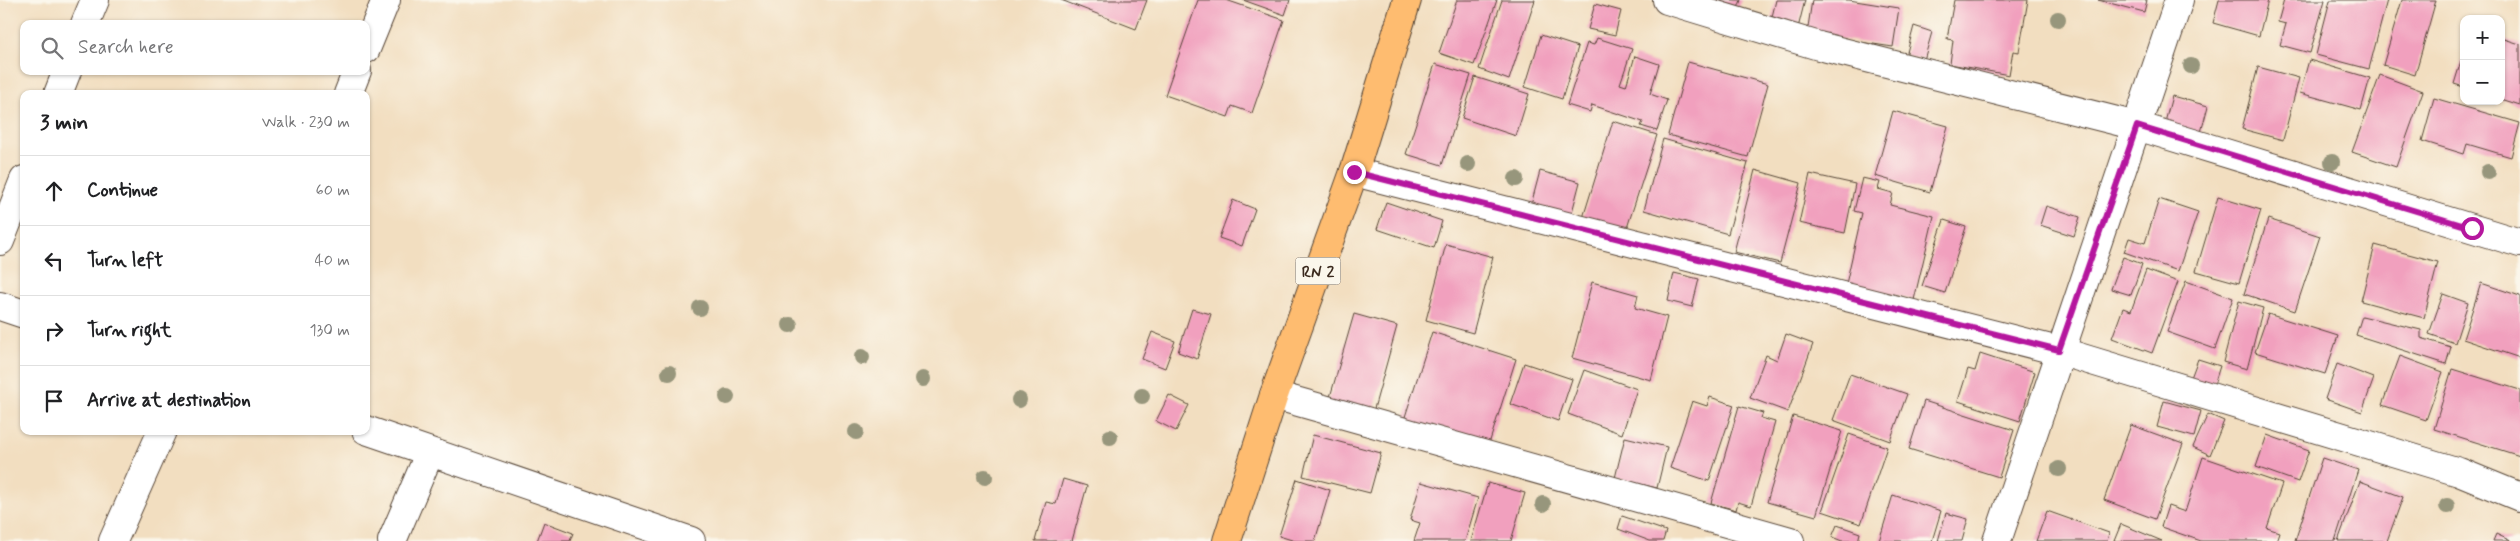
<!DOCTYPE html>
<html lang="en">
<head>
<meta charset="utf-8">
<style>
	:root { --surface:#fff; --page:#f2f2f2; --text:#202124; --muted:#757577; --line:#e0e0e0 }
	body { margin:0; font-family:Mynerve,sans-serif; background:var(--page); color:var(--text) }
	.controls { position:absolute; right:15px; top:15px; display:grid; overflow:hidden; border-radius:10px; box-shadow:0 1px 4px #0004 }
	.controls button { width:45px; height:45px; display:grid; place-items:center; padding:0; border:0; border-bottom:1px solid var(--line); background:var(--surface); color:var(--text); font:25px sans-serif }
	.stop { position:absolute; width:15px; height:15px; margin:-11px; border:4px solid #b5179e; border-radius:50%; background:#fff }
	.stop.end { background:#b5179e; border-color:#fff; box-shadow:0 1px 5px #0008 }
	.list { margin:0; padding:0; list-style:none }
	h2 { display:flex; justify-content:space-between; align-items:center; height:65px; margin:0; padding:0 20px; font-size:21px }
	h2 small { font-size:16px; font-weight:400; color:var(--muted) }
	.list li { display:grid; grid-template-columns:32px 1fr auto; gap:15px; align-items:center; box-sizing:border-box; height:70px; padding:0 20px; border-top:1px solid var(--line) }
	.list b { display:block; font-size:19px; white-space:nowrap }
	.list em { font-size:16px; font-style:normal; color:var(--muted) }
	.icon { flex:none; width:28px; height:28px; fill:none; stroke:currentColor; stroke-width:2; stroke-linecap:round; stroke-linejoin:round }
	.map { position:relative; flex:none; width:2520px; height:541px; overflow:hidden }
	.search { position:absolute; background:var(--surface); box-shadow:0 1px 4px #0004; left:20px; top:20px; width:350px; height:55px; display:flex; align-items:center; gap:12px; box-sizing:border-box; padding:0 18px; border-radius:10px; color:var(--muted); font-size:19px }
	.panel { position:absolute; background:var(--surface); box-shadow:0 1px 4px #0004; left:20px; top:90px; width:350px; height:345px; border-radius:10px }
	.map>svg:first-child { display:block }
	.building { fill:#f1a0be }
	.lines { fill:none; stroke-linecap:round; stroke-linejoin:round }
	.minor-casing { stroke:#564536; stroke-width:30 }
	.trunk-casing { stroke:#564536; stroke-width:30 }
	.minor { stroke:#fff; stroke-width:28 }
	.trunk { stroke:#febc70; stroke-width:28 }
	.tree { fill:#97967b }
	.route { stroke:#b5179e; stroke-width:6 }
	.labels { text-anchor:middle; stroke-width:4; stroke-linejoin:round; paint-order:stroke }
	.shield { fill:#fbf7ec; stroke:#75685c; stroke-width:1 }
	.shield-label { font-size:16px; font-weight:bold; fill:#3b2a1e }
</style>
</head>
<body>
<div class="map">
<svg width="2520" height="541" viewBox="0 0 2520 541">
	<rect width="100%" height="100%" fill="#fbf7ec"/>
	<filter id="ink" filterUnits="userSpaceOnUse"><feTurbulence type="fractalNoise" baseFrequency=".02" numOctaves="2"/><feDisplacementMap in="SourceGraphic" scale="10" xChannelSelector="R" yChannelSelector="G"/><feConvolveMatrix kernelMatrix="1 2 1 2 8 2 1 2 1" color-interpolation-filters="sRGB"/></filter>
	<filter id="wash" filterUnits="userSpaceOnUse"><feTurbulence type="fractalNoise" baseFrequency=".0096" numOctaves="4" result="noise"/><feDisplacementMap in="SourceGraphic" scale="20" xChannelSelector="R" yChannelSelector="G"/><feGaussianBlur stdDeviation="1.12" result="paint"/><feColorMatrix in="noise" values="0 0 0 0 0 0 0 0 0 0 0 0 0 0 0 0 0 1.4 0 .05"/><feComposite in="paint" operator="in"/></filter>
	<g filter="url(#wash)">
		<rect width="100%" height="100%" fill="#f2dec0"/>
		<g id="blocks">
			<!-- building -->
			<path class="building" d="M 1061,0 L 1147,0 L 1136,29 Z
				M 1198,0 L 1226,0 L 1284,20 L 1252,113 L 1232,106 L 1228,117 L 1165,95 Z
				M 1243,0 L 1290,0 L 1285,15 Z
				M 1457,0 L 1497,0 L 1474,65 L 1439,53 Z
				M 1502,0 L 1535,0 L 1509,80 L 1479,69 Z
				M 1699,0 L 1741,0 L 1737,11 Z
				M 1776,0 L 1805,0 L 1798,28 L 1771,21 Z
				M 1812,0 L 1849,0 L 1899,8 L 1893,47 L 1807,34 Z
				M 1954,0 L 2028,0 L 2019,52 L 2013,51 L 2009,75 L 1950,64 L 1953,40 L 1947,39 Z
				M 2098,0 L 2147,0 L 2144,12 Z
				M 2219,0 L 2268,0 L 2259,36 L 2213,23 Z
				M 2284,0 L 2325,0 L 2310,53 L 2280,45 L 2286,24 L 2278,22 Z
				M 2330,0 L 2387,0 L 2369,69 L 2316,55 Z
				M 2402,0 L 2436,0 L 2415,75 L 2383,65 Z
				M 1595,4 L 1621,11 L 1615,35 L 1588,29 Z
				M 1914,26 L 1932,32 L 1924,60 L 1906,56 Z
				M 1541,35 L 1578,47 L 1562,99 L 1525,87 Z
				M 1597,38 L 1632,49 L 1620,84 L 1626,86 L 1635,56 L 1659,64 L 1650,94 L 1667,100 L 1657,131 L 1641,126 L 1643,122 L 1592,105 L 1590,112 L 1567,105 L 1587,43 L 1594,45 Z
				M 2501,38 L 2520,44 L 2520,105 L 2501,99 Z
				M 2309,60 L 2370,78 L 2361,110 L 2300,93 Z
				M 2461,61 L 2464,62 L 2464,87 L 2454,84 Z
				M 1688,62 L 1768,84 L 1748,157 L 1668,135 Z
				M 1435,64 L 1471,75 L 1442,165 L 1406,154 Z
				M 2258,67 L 2299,78 L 2283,140 L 2242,129 Z
				M 2380,75 L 2423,91 L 2396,167 L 2352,152 Z
				M 1475,77 L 1529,94 L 1516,136 L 1462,118 Z
				M 2172,96 L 2208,106 L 2200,136 L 2164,126 Z
				M 2434,98 L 2520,123 L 2511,157 L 2467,144 L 2464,154 L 2422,141 Z
				M 1893,111 L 1948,126 L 1930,192 L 1875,176 Z
				M 1613,121 L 1657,135 L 1625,234 L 1582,221 Z
				M 1663,139 L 1748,163 L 1728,234 L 1644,210 Z
				M 1755,170 L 1801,183 L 1780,263 L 1734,252 Z
				M 1540,171 L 1580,182 L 1571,216 L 1531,205 Z
				M 1810,174 L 1855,184 L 1845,233 L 1799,223 Z
				M 1862,178 L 1880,182 L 1878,189 L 1893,193 L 1890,205 L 1934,216 L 1914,300 L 1846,284 L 1862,213 L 1854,211 Z
				M 2218,197 L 2261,210 L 2239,283 L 2196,271 Z
				M 2159,199 L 2198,212 L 2178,271 L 2124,252 L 2129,238 L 2145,243 Z
				M 1233,200 L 1255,209 L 1242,246 L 1219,238 Z
				M 1386,202 L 1442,221 L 1434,248 L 1377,229 Z
				M 2046,206 L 2080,217 L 2074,236 L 2040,225 Z
				M 2268,219 L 2320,236 L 2295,311 L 2244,294 Z
				M 1944,220 L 1966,227 L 1945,293 L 1922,286 Z
				M 1446,244 L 1493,257 L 1473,333 L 1426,320 Z
				M 2375,245 L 2438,262 L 2424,318 L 2361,301 Z
				M 2123,257 L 2142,264 L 2131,295 L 2111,289 Z
				M 2146,270 L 2178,282 L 2152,353 L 2112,338 L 2123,308 L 2131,311 Z
				M 1674,273 L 1699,279 L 1692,307 L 1668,301 Z
				M 2186,281 L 2233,298 L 2215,349 L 2167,332 Z
				M 1592,282 L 1638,295 L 1635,308 L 1667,317 L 1651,380 L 1572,358 Z
				M 2481,283 L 2520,296 L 2520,358 L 2463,339 Z
				M 2443,294 L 2468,303 L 2455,343 L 2429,334 Z
				M 2239,301 L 2263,308 L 2247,369 L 2223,362 Z
				M 1192,309 L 1211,314 L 1197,359 L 1178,352 Z
				M 1354,314 L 1397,326 L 1372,416 L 1328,404 Z
				M 2268,314 L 2338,336 L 2325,374 L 2255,352 Z
				M 2362,316 L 2421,330 L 2421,338 L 2451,347 L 2446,364 L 2356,335 Z
				M 1152,332 L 1175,341 L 1165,368 L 1142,359 Z
				M 1432,332 L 1516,359 L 1488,447 L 1404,420 Z
				M 1786,334 L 1813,344 L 1788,412 L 1750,398 L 1766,355 L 1777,360 Z
				M 1980,354 L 2035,372 L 2020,421 L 1958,401 L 1968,369 L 1975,371 Z
				M 2400,356 L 2443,372 L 2426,420 L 2382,405 Z
				M 2198,359 L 2220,366 L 2212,391 L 2189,383 Z
				M 1524,363 L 1572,379 L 1558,421 L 1510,404 Z
				M 2337,364 L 2374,378 L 2362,412 L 2325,399 Z
				M 2452,369 L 2520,390 L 2520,456 L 2434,429 Z
				M 1584,370 L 1637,389 L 1622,434 L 1568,414 Z
				M 1850,374 L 1907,394 L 1890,441 L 1833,420 Z
				M 1169,395 L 1189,405 L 1176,431 L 1156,421 Z
				M 1710,397 L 1734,405 L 1709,481 L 1670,468 L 1692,401 L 1707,406 Z
				M 1924,401 L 2014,430 L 1999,477 L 1909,449 Z
				M 2164,401 L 2201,411 L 2194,437 L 2157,427 Z
				M 1739,406 L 1763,413 L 1761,418 L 1775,422 L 1751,506 L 1738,502 L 1736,510 L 1711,503 Z
				M 2208,414 L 2224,421 L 2210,455 L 2193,447 Z
				M 1793,416 L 1842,431 L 1816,516 L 1767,502 Z
				M 2131,425 L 2183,444 L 2155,519 L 2104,500 Z
				M 1849,434 L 1887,447 L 1861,524 L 1822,511 Z
				M 1313,435 L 1381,453 L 1370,493 L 1303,476 Z
				M 2267,435 L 2309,450 L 2298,482 L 2256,467 Z
				M 1625,437 L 1667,447 L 1657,488 L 1615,478 Z
				M 2203,457 L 2282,484 L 2267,528 L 2279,532 L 2276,541 L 2201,541 L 2161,527 L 2168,506 L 2185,512 Z
				M 2322,458 L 2358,470 L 2335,541 L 2295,541 Z
				M 1063,479 L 1087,486 L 1072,541 L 1035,541 L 1046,502 L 1056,504 Z
				M 1297,479 L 1330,490 L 1315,541 L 1295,541 L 1279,536 Z
				M 2360,481 L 2403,497 L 2387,541 L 2338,541 Z
				M 1421,482 L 1478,498 L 1465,541 L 1414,541 L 1420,523 L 1410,520 Z
				M 1488,483 L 1525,493 L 1511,541 L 1471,541 Z
				M 1893,495 L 1941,511 L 1932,541 L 1879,541 Z
				M 2047,511 L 2109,533 L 2107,541 L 2036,541 Z
				M 1946,513 L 1968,519 L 1962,541 L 1938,541 Z
				M 1622,516 L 1666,531 L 1663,541 L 1650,541 L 1618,529 Z
				M 544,522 L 573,533 L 570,541 L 537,541 Z
				M 2121,524 L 2162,541 L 2114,541 Z
				M 1837,525 L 1860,533 L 1858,541 L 1842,541 L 1832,537 Z
				M 2496,534 L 2511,541 L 2493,541 Z"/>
		</g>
	</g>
	<g filter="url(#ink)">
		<use href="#blocks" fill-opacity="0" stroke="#564536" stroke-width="1"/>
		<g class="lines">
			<defs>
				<path id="minor" d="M 1667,0 L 1819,46 L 2137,126 L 2520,243
					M 85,24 L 95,0
					M 366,49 L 386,0
					M 58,94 L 67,71
					M 348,94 L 357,71
					M 1354,172 L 2059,351 L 2459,472 L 2520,497
					M 0,241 L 24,180
					M 0,306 L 24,314
					M 1274,395 L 1790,541
					M 366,430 L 691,541
					M 113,541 L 162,431
					M 392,541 L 430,452
					M 1997,541 L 2179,0"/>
				<path id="trunk" d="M 1227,541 L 1274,395 L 1354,172 L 1407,0"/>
			</defs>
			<!-- minor casing -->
			<use href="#minor" class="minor-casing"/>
			<!-- trunk casing -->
			<use href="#trunk" class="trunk-casing"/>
			<!-- minor -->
			<use href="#minor" class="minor"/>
			<!-- trunk -->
			<use href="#trunk" class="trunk"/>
		</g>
		<!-- trees -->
		<g class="tree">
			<circle cx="2058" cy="19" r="8"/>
			<circle cx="2191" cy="66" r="8"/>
			<circle cx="2332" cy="162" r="8"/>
			<circle cx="1468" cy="164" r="8"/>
			<circle cx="2488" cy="172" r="8"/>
			<circle cx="1516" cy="179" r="8"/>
			<circle cx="700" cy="308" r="8"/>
			<circle cx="790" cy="325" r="8"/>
			<circle cx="862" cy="357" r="8"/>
			<circle cx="669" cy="373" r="8"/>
			<circle cx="923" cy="379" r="8"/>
			<circle cx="1142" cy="396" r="8"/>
			<circle cx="727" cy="397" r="8"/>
			<circle cx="1019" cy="400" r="8"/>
			<circle cx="856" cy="432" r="8"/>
			<circle cx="1110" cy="437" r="8"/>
			<circle cx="2059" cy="469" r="8"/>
			<circle cx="985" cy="477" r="8"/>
			<circle cx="1543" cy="504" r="8"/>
			<circle cx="2447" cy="506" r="8"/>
		</g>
	</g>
	<g class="lines" filter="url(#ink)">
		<!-- route -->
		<path class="route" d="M 1354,172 L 2059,350 L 2137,126 L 2472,228"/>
	</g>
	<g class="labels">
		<!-- shield labels -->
		<rect class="shield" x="1295.5" y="257.5" width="45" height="27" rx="4"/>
		<g class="shield-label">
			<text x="1318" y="277">RN 2</text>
		</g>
	</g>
</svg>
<div class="controls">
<button>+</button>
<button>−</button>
</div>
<div class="stop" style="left:2472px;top:228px"></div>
<div class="stop end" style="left:1354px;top:172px"></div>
<div class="search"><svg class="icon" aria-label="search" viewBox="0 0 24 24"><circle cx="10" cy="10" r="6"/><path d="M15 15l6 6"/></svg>Search here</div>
<section class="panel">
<h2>3 min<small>Walk · 230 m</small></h2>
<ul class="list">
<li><svg class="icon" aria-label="ahead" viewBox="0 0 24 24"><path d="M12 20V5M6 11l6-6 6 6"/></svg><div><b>Continue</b></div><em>60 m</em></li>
<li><svg class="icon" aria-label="left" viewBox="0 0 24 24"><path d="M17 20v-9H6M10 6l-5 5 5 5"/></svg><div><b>Turn left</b></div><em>40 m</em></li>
<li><svg class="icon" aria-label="right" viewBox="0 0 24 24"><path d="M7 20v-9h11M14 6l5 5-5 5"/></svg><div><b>Turn right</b></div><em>130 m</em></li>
<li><svg class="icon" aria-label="arrive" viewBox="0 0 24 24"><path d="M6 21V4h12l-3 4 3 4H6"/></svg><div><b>Arrive at destination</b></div></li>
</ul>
</section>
</div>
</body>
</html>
